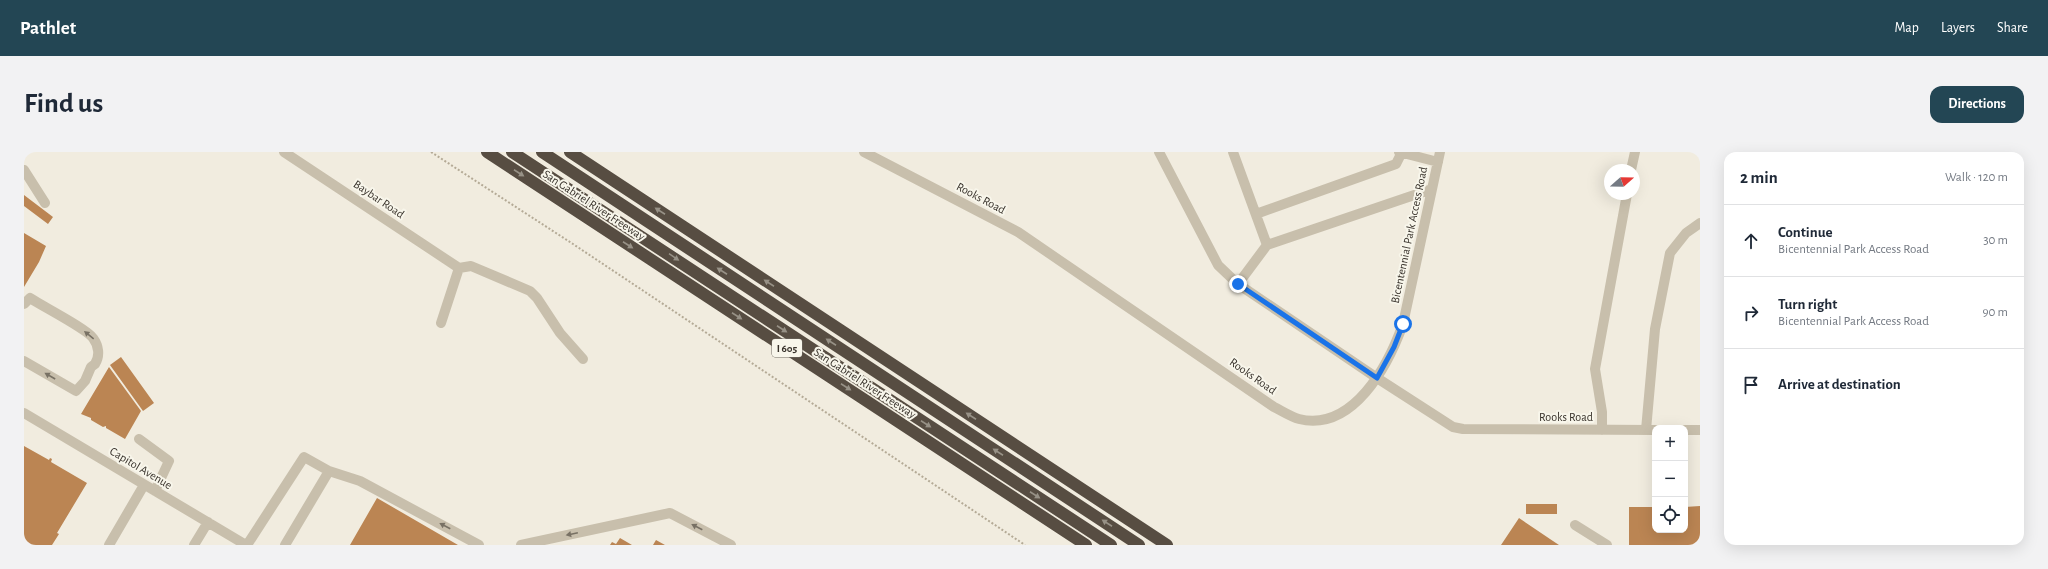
<!DOCTYPE html>
<html lang="en">
<head>
<meta charset="utf-8">
<style>
	:root { --surface:#fff; --page:#f2f2f3; --text:#1f2937; --muted:#747a83; --line:#e0e1e3; --accent:#234654 }
	body { margin:0; font-family:"Alegreya Sans",sans-serif; background:var(--page); color:var(--text) }
	.controls { position:absolute; right:12px; bottom:12px; display:grid; overflow:hidden; border-radius:8px; box-shadow:0 4px 16px #0002 }
	.controls button { width:36px; height:36px; display:grid; place-items:center; padding:0; border:0; border-bottom:1px solid var(--line); background:var(--surface); color:var(--text); font:20px sans-serif }
	.compass { position:absolute; left:1580px; top:12px; width:36px; height:36px; border-radius:50%; background:var(--surface); box-shadow:0 4px 16px #0002; rotate:70deg }
	.stop { position:absolute; width:12px; height:12px; margin:-9px; border:3px solid #1a73e8; border-radius:50%; background:#fff }
	.stop.end { background:#1a73e8; border-color:#fff; box-shadow:0 1px 4px #0008 }
	.list { margin:0; padding:0; list-style:none }
	h2 { display:flex; justify-content:space-between; align-items:center; height:52px; margin:0; padding:0 16px; font-size:17px }
	h2 small { font-size:13px; font-weight:400; color:var(--muted) }
	.list li { display:grid; grid-template-columns:26px 1fr auto; gap:12px; align-items:center; box-sizing:border-box; height:72px; padding:0 16px; border-top:1px solid var(--line) }
	.list b { display:block; font-size:15px; white-space:nowrap }
	.list p { margin:0; font-size:13px; white-space:nowrap; color:var(--muted) }
	.list em { font-size:13px; font-style:normal; color:var(--muted) }
	.icon { flex:none; width:22px; height:22px; fill:none; stroke:currentColor; stroke-width:2; stroke-linecap:round; stroke-linejoin:round }
	.map { position:relative; flex:none; width:1676px; height:393px; overflow:hidden; border-radius:12px }
	header { display:flex; align-items:center; gap:24px; box-sizing:border-box; height:56px; padding:0 20px; background:var(--accent); color:#fff }
	header strong { font-size:19px }
	nav { display:flex; gap:22px; margin-inline-start:auto; font-size:14px }
	.intro { display:flex; align-items:center; justify-content:space-between; box-sizing:border-box; height:96px; padding:0 24px }
	h1 { margin:0; font-size:28px }
	.button { padding:10px 18px; border-radius:12px; background:var(--accent); color:#fff; font-size:14px; font-weight:700 }
	main { display:flex; gap:24px; padding:0 24px }
	aside { flex:1; background:var(--surface); border-radius:12px; box-shadow:0 4px 16px #0002 }
	.map>svg:first-child { display:block }
	.building { fill:#bb8553 }
	.lines { fill:none; stroke-linecap:round; stroke-linejoin:round }
	.path { stroke:#b4aa96; stroke-width:2; stroke-dasharray:2 2; stroke-linecap:butt }
	.minor { stroke:#c8bfac; stroke-width:10 }
	.highway { stroke:#574d42; stroke-width:12 }
	.oneway { fill:#979186 }
	.oneway2 { fill:#787164 }
	.route { stroke:#1a73e8; stroke-width:5 }
	.labels { text-anchor:middle; stroke-width:4; stroke-linejoin:round; paint-order:stroke }
	.shield { fill:#f8f6eb; stroke:#716c64; stroke-width:1 }
	.shield-label { font-size:11px; font-weight:bold; fill:#37312a }
	.street-label { font-size:12px; fill:#37312a; stroke:#f8f6eb }
</style>
</head>
<body>
<header>
<strong>Pathlet</strong>
<nav><a>Map</a><a>Layers</a><a>Share</a></nav>
</header>
<div class="intro"><h1>Find us</h1><a class="button">Directions</a></div>
<main>
<div class="map">
<svg width="1676" height="393" viewBox="0 0 1676 393">
	<rect width="100%" height="100%" fill="#f1ecdf"/>
	<!-- building -->
	<path class="building" d="M 0,43 L 29,65 L 24,72 L 0,54 Z
		M 0,81 L 22,94 L 15,110 L 0,135 Z
		M 97,205 L 130,251 L 119,259 L 86,213 Z
		M 85,215 L 117,259 L 101,287 L 82,276 L 82,274 L 79,275 L 67,268 L 67,266 L 57,262 Z
		M 0,294 L 25,308 L 26,306 L 28,307 L 27,310 L 63,331 L 33,381 L 35,382 L 28,393 L 0,393 Z
		M 353,346 L 434,393 L 326,393 Z
		M 1502,352 L 1533,352 L 1533,362 L 1502,362 Z
		M 1676,354 L 1676,393 L 1605,393 L 1605,355 L 1631,355 L 1631,378 L 1661,378 L 1661,355 Z
		M 1495,366 L 1526,387 L 1535,393 L 1477,393 Z
		M 596,386 L 608,393 L 586,393 L 588,390 L 592,392 Z
		M 632,388 L 641,393 L 629,393 Z"/>
	<g class="lines">
		<!-- path -->
		<path class="path" d="M 407,0 L 549,92 L 1001,393"/>
		<!-- minor -->
		<path class="minor" d="M 260,0 L 435,116
			M 840,0 L 994,80 L 1250,255 C 1258,259 1267,265 1275,267 C 1329,280 1364,214 1379,172 L 1416,0
			M 1135,0 L 1194,113 L 1214,132 L 1353,226 L 1429,275 L 1439,277 L 1631,278
			M 1209,0 L 1243,93
			M 1375,0 L 1414,10
			M 0,18 L 21,51
			M 1607,18 L 1611,0
			M 1232,62 L 1372,12 L 1378,0
			M 435,116 L 447,114 L 506,139 L 513,146 L 536,181 L 559,207
			M 1214,132 L 1243,93 L 1408,37
			M 0,152 L 6,146 C 18,154 63,177 69,186 C 75,194 76,204 71,212 L 67,215 L 61,229 L 52,239 L 0,209
			M 417,171 L 435,116
			M 0,261 L 222,393
			M 1578,278 L 1578,260 L 1571,217 L 1603,42
			M 1622,278 L 1631,177 L 1646,101 L 1662,81 L 1676,71
			M 1661,278 L 1676,278
			M 115,287 L 145,309 L 131,339
			M 305,319 L 336,329 L 455,393
			M 1551,373 L 1583,393
			M 85,393 L 120,333
			M 170,393 L 184,370
			M 223,393 L 280,305 L 305,319 L 261,393
			M 497,393 L 646,361 L 707,393"/>
		<!-- highway -->
		<path class="highway" d="M 463,0 L 1062,393
			M 488,0 L 1087,393
			M 518,0 L 1115,393
			M 546,0 L 1143,393"/>
	</g>
	<!-- one-way arrows -->
	<defs><path id="oneway-solid" d="M-6-.8H1V-3.2L6.5 0L1 3.2V.8H-6Z"/></defs>
	<g class="oneway">
		<use href="#oneway-solid" transform="translate(495 21) rotate(33)"/>
		<use href="#oneway-solid" transform="translate(636 59) rotate(-147)"/>
		<use href="#oneway-solid" transform="translate(604 93) rotate(33)"/>
		<use href="#oneway-solid" transform="translate(650 105) rotate(34)"/>
		<use href="#oneway-solid" transform="translate(698 119) rotate(-147)"/>
		<use href="#oneway-solid" transform="translate(745 131) rotate(-147)"/>
		<use href="#oneway-solid" transform="translate(713 164) rotate(33)"/>
		<use href="#oneway-solid" transform="translate(758 177) rotate(33)"/>
		<use href="#oneway-solid" transform="translate(807 190) rotate(-147)"/>
		<use href="#oneway-solid" transform="translate(822 235) rotate(33)"/>
		<use href="#oneway-solid" transform="translate(947 264) rotate(-147)"/>
		<use href="#oneway-solid" transform="translate(902 272) rotate(33)"/>
		<use href="#oneway-solid" transform="translate(974 300) rotate(-147)"/>
		<use href="#oneway-solid" transform="translate(1011 343) rotate(33)"/>
		<use href="#oneway-solid" transform="translate(1083 371) rotate(-147)"/>
	</g>
	<g class="oneway2">
		<use href="#oneway-solid" transform="translate(65 183) rotate(-141)"/>
		<use href="#oneway-solid" transform="translate(26 224) rotate(-150)"/>
		<use href="#oneway-solid" transform="translate(421 374) rotate(-152)"/>
		<use href="#oneway-solid" transform="translate(673 375) rotate(-153)"/>
		<use href="#oneway-solid" transform="translate(548 382) rotate(168)"/>
	</g>
	<g class="lines">
		<!-- route -->
		<path class="route" d="M 1214,132 L 1353,226 L 1370,195 L 1379,172"/>
	</g>
	<g class="labels">
		<!-- shield labels -->
		<rect class="shield" x="748" y="187" width="30" height="18" rx="3"/>
		<g class="shield-label">
			<text x="763" y="200">I 605</text>
		</g>
		<!-- street labels -->
		<g class="street-label">
			<text transform="translate(957 46) rotate(28)" y="4">Rooks Road</text>
			<text transform="translate(355 47) rotate(34)" y="4">Baybar Road</text>
			<text transform="translate(570 53) rotate(33)" y="4">San Gabriel River Freeway</text>
			<text transform="translate(1385 83) rotate(-78)" y="4">Bicentennial Park Access Road</text>
			<text transform="translate(1229 224) rotate(35)" y="4">Rooks Road</text>
			<text transform="translate(841 231) rotate(33)" y="4">San Gabriel River Freeway</text>
			<text x="1542" y="269">Rooks Road</text>
			<text transform="translate(117 316) rotate(31)" y="4">Capitol Avenue</text>
		</g>
	</g>
</svg>
<div class="controls">
<button>+</button>
<button>−</button>
<button><svg class="icon" aria-label="locate" viewBox="0 0 24 24"><circle cx="12" cy="12" r="6"/><path d="M12 2v4M12 18v4M2 12h4M18 12h4"/></svg></button>
</div>
<svg class="compass" viewBox="-18 -18 36 36"><path d="M0-13l5 13h-10z" fill="#e53935"/><path d="M0 13l5-13h-10z" fill="#747a83"/></svg>
<div class="stop" style="left:1379px;top:172px"></div>
<div class="stop end" style="left:1214px;top:132px"></div>
</div>
<aside>
<h2>2 min<small>Walk · 120 m</small></h2>
<ul class="list">
<li><svg class="icon" aria-label="ahead" viewBox="0 0 24 24"><path d="M12 20V5M6 11l6-6 6 6"/></svg><div><b>Continue</b><p>Bicentennial Park Access Road</p></div><em>30 m</em></li>
<li><svg class="icon" aria-label="right" viewBox="0 0 24 24"><path d="M7 20v-9h11M14 6l5 5-5 5"/></svg><div><b>Turn right</b><p>Bicentennial Park Access Road</p></div><em>90 m</em></li>
<li><svg class="icon" aria-label="arrive" viewBox="0 0 24 24"><path d="M6 21V4h12l-3 4 3 4H6"/></svg><div><b>Arrive at destination</b></div></li>
</ul>
</aside>
</main>
</body>
</html>
